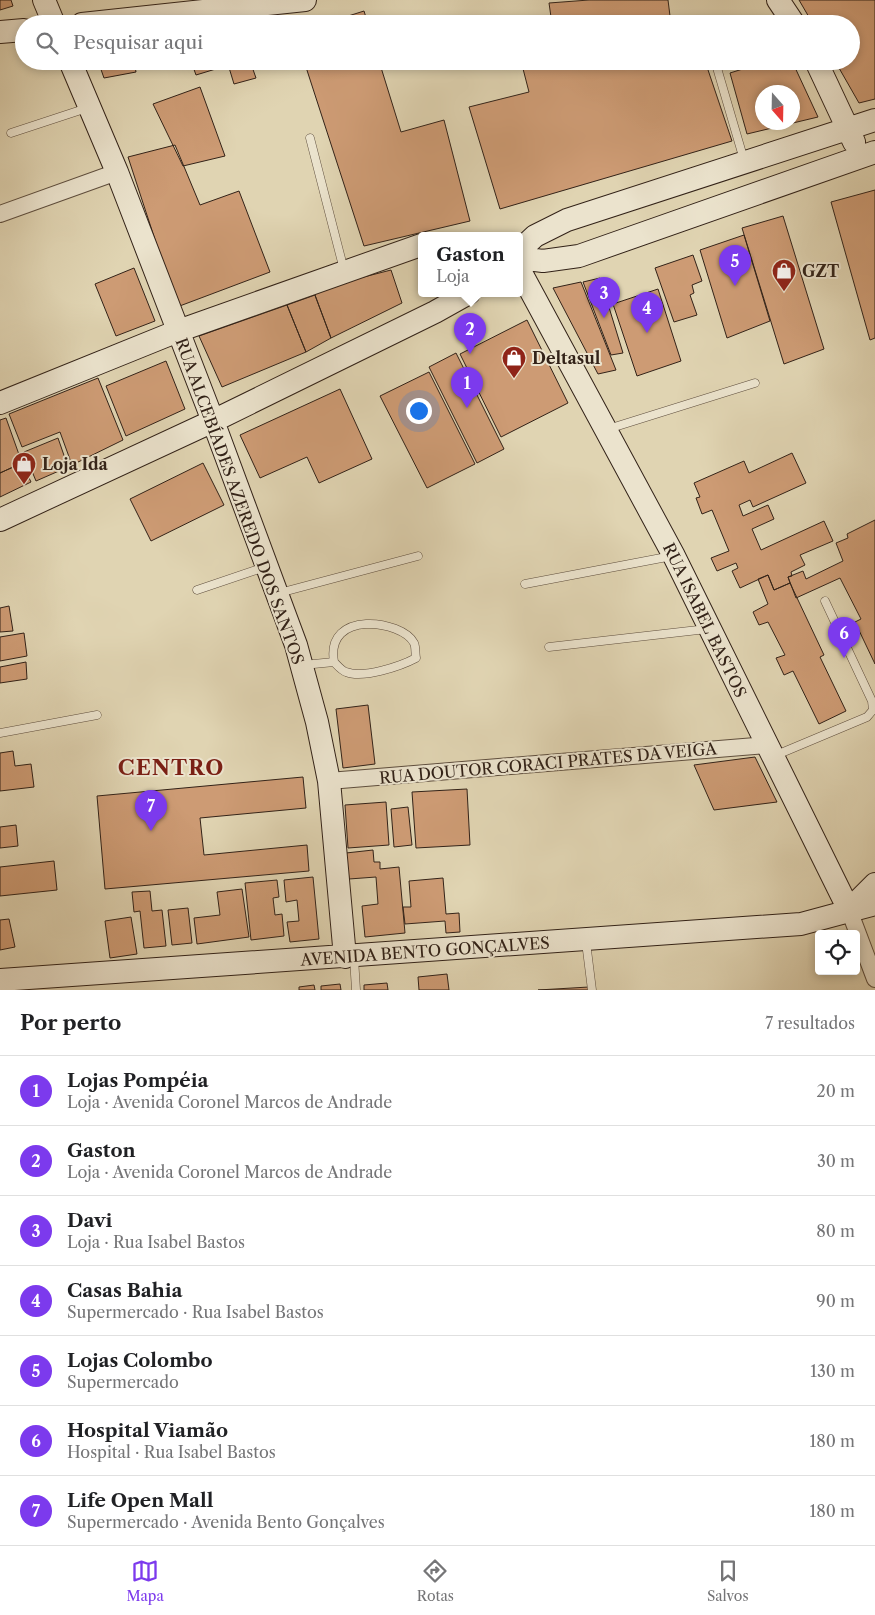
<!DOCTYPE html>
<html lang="pt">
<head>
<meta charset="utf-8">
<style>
	:root { --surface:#fff; --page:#f6f6f6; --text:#202124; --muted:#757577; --line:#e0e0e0; --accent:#7c3aed }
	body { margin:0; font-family:"Libre Caslon Text",serif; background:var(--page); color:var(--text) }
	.controls { position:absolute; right:15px; bottom:15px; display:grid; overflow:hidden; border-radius:5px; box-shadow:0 2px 8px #0003 }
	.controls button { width:45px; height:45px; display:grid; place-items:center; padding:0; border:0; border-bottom:1px solid var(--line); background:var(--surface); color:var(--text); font:25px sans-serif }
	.compass { position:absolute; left:755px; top:85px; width:45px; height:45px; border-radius:50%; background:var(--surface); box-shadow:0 2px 8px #0003; rotate:160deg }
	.you { position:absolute; left:418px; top:410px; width:18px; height:18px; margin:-12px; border:4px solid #fff; border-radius:50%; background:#1a73e8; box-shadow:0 0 0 8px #1a73e833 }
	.badge { display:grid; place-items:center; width:32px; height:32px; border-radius:50%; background:var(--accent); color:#fff; font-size:16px; font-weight:700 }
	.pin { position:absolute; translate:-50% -41px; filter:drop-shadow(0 1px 2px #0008) }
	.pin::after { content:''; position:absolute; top:26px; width:18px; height:15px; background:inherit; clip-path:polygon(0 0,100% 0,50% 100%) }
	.popup { position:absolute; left:418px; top:232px; width:105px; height:65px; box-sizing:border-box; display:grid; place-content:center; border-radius:5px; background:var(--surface); filter:drop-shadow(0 1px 4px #0005); font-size:16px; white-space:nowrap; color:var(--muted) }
	.popup b { font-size:19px; color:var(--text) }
	.popup::after { content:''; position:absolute; left:50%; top:100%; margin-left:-10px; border:10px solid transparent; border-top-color:var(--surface) }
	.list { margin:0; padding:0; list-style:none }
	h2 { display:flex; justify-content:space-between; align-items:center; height:65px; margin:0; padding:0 20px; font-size:21px }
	h2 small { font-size:16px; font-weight:400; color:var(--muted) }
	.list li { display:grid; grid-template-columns:32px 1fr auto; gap:15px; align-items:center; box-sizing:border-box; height:70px; padding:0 20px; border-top:1px solid var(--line) }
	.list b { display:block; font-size:19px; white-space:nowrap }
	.list p { margin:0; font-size:16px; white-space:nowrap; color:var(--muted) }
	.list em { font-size:16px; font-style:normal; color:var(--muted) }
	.icon { flex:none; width:28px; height:28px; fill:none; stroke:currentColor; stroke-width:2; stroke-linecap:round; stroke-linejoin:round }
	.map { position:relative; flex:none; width:875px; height:990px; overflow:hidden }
	.search { position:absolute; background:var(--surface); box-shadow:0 2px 8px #0003; left:15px; right:15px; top:15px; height:55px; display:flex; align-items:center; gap:12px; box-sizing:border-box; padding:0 18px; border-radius:28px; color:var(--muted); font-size:19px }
	.sheet { height:555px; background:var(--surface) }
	nav { display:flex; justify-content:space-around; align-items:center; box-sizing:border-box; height:70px; border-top:1px solid var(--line); background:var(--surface); font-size:14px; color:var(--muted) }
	nav a { display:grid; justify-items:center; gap:2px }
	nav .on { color:var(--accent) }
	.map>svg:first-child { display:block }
	.building { fill:#cd9b74; stroke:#322218; fill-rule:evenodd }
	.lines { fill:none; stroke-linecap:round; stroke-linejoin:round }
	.lane-casing { stroke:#5e4e3e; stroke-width:9 }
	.street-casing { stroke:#5e4e3e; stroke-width:18 }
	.secondary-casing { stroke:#322218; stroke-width:24 }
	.lane { stroke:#ebe3cd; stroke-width:8 }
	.street { stroke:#ebe3cd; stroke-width:16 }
	.secondary { stroke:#ebe3cd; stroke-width:22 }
	.labels { text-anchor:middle; stroke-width:4; stroke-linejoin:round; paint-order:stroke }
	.poi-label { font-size:16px; font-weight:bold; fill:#322218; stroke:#ebe3cd; text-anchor:start }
	.street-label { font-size:16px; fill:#322218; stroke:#ebe3cd }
	.district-label { font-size:21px; font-weight:bold; letter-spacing:1px; fill:#7a1f14; stroke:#ebe3cd }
</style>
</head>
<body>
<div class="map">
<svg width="875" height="990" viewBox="0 0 875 990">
	<rect width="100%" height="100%" fill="#e0d4b2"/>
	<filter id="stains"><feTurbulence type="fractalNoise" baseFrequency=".004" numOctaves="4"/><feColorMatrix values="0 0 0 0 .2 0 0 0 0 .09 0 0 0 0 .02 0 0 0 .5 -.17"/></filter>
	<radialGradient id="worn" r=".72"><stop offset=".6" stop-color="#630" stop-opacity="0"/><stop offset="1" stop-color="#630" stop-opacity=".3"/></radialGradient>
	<!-- building -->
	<path class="building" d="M 0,0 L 11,0 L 13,6 L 0,10 Z
		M 589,0 L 668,0 L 671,24 L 552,24 L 549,3 Z
		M 799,0 L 875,0 L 875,99 L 859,103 L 835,61 L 851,61 L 851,24 L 813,24 Z
		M 364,11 L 368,24 L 323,24 Z
		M 98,61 L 134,61 L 136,72 L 104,78 Z
		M 191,61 L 216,61 L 219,68 L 196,75 Z
		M 227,61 L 250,61 L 256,78 L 234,84 Z
		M 304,61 L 379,61 L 401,132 L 444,120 L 470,221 L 364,246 Z
		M 521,61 L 705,61 L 732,141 L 500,209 L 469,107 L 529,92 Z
		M 768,61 L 792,61 L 818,117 L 747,134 L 730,73 ZM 762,92 L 792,92 L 792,122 L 762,122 Z
		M 200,87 L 225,156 L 183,166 L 153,104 Z
		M 175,145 L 200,205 L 239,191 L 270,272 L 177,307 L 128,157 Z
		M 875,190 L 875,338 L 870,340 L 831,202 Z
		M 783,216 L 824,349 L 784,364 L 742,228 Z
		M 744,235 L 770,321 L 727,338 L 700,250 Z
		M 693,255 L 702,281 L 692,285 L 694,293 L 690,295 L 697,315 L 674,322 L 655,268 Z
		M 134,268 L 155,321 L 116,336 L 95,284 Z
		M 391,270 L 402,303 L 331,338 L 313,290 Z
		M 600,278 L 623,353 L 611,355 L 583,282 Z
		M 581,282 L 616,370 L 598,374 L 553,288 Z
		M 658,289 L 681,361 L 637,376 L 613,304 Z
		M 315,295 L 331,338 L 306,352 L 287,305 Z
		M 287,305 L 306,352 L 222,387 L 199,336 Z
		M 527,320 L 568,403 L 501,437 L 460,354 Z
		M 456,353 L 504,449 L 477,463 L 429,367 Z
		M 166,361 L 185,409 L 126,436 L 106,386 Z
		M 429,372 L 475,464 L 427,488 L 380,396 Z
		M 98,378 L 123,440 L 72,465 L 60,432 L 22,447 L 9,414 Z
		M 340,389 L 372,459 L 319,483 L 307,457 L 260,478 L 240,435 Z
		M 6,418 L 22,463 L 0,473 L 0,420 Z
		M 58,438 L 68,467 L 36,481 L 24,452 Z
		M 792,453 L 806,483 L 753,507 L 750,500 L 739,505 L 743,516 L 768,505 L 774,519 L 752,529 L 761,550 L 824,521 L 833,541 L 800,555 L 805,565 L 791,572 L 792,576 L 788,577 L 790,583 L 774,590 L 768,575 L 740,588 L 732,571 L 738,568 L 736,563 L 717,571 L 711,558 L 729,551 L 712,510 L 702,514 L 696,498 L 700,497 L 694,483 L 744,461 L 749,473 Z
		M 22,463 L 31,482 L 0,497 L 0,473 Z
		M 203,463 L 224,505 L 151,541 L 130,499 Z
		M 875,520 L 875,664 L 855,622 L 861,619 L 840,578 L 796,598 L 788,577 L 803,571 L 806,579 L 843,561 L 836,543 L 848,538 L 847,534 Z
		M 768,575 L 774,590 L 790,583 L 824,655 L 820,657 L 846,711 L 819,724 L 793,671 L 784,675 L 776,658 L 785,655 L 768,622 L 759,625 L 753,612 L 768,604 L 758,579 Z
		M 9,606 L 13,631 L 0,632 L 0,608 Z
		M 24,633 L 27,656 L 0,661 L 0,637 Z
		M 26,662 L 27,679 L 0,683 L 0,667 Z
		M 368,705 L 375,764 L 343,768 L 336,709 Z
		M 13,751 L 15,766 L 31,764 L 34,787 L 0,791 L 0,753 Z
		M 755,757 L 777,802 L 714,810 L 694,765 Z
		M 303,777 L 306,808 L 200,818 L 204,855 L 307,845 L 309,871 L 105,889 L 97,796 Z
		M 467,789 L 470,845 L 416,848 L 412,792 Z
		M 386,802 L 389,845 L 348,848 L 345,805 Z
		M 408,807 L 412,845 L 394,847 L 391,809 Z
		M 16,825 L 18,846 L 0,848 L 0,827 Z
		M 373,850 L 374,862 L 380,862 L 380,869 L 399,867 L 405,933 L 365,937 L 362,906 L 378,904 L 376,877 L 349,879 L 346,853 Z
		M 54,861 L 57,890 L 0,896 L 0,867 Z
		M 313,877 L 319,939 L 290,942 L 287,922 L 299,921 L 297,900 L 286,902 L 284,880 Z
		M 443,878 L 446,914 L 459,913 L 460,932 L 446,933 L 445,921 L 405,924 L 403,907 L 411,907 L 409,881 Z
		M 277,880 L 279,897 L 273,898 L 275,915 L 282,914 L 284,936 L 251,940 L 245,883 Z
		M 242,889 L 249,937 L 197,944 L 194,918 L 220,915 L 217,892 Z
		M 150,891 L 152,911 L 162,910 L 166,946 L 144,948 L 140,911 L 134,912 L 132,892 Z
		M 188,908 L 192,943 L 172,945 L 168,910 Z
		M 131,917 L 137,954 L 110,958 L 105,921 Z
		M 9,919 L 15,947 L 0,950 L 0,920 Z
		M 447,974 L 449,990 L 419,990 L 418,977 Z
		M 387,983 L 388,990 L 364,990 L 364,985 Z
		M 340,984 L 341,990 L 321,990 L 321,986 Z
		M 314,985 L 315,990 L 299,990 L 299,987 Z
		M 589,987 L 589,990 L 538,990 Z"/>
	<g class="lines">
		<defs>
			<path id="lane" d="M 715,61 L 744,160
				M 11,133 L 87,108
				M 310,138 L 344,270
				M 608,429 L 755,383
				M 525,584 L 672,556
				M 197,590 L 265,567
				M 279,593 L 418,556
				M 549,647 L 707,629
				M 303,665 L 334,662 C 337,665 342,671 346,672 C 363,679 401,666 416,658 C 415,653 416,647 414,643 C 402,620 325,609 334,662
				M 0,733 L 97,715
				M 774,756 L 867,717 L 873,710 L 872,701 L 825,601
				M 586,942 L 592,990
				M 354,958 L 356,990"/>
			<path id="street" d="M 0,214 L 117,172
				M 329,781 L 766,745
				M 849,910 L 875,979"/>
			<path id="secondary" d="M 44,0 L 54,24
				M 778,0 L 794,24
				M 82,24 L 305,0
				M 0,32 L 24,30
				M 70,61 L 117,172 L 213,421 L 296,645 L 317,722 L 329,781 L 345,957
				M 816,61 L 854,142
				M 519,251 L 535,236 L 567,220 L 875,120
				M 519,258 L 543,261 L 579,256 L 875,152
				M 519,269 L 674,556 L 849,910
				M 0,403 L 178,331 L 421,245
				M 0,520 L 213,421 L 435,312 L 469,293
				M 849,910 L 875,884
				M 0,980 L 801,924 L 875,904"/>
		</defs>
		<!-- lane casing -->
		<use href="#lane" class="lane-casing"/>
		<!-- street casing -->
		<use href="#street" class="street-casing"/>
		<!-- secondary casing -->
		<use href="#secondary" class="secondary-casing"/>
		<!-- lane -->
		<use href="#lane" class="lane"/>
		<!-- street -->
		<use href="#street" class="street"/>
		<!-- secondary -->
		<use href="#secondary" class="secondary"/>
	</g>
	<!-- icons -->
	<defs>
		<symbol id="shop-pin" viewBox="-11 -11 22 30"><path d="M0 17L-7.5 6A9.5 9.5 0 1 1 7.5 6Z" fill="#8f2418" stroke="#ebe3cd"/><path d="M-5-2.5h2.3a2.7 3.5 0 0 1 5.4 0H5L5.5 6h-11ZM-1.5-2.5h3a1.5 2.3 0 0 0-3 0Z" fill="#fff"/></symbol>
	</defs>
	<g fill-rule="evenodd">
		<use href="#shop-pin" x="770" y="257" width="28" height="38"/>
		<use href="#shop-pin" x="500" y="344" width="28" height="38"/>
		<use href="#shop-pin" x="10" y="450" width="28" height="38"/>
	</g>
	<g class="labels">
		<!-- poi labels -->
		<g class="poi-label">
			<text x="802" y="277">GZT</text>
			<text x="532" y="364">Deltasul</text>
			<text x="42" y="470">Loja Ida</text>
		</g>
		<!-- street labels -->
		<g class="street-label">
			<text transform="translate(240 501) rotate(70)" y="6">RUA ALCEBÍADES AZEREDO DOS SANTOS</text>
			<text transform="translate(705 620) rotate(64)" y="6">RUA ISABEL BASTOS</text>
			<text transform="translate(548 763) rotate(-5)" y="6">RUA DOUTOR CORACI PRATES DA VEIGA</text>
			<text transform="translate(425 951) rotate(-4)" y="6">AVENIDA BENTO GONÇALVES</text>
		</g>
		<!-- district labels -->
		<g class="district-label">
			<text x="171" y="775">CENTRO</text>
		</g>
	</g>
	<rect width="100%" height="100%" filter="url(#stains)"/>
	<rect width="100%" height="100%" fill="url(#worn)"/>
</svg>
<div class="controls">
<button><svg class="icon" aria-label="locate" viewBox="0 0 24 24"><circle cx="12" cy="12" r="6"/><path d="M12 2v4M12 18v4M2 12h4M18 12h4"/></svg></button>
</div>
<svg class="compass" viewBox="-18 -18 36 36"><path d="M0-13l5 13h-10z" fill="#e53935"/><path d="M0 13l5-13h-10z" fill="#757577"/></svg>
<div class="you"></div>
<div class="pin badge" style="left:467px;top:408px">1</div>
<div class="pin badge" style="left:470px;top:354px">2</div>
<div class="popup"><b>Gaston</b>Loja</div>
<div class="pin badge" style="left:604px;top:318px">3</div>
<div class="pin badge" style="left:647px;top:333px">4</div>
<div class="pin badge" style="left:735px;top:286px">5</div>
<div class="pin badge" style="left:844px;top:658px">6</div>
<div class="pin badge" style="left:151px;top:831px">7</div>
<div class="search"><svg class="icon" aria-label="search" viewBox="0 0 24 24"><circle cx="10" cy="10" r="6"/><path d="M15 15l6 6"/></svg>Pesquisar aqui</div>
</div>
<section class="sheet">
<h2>Por perto<small>7 resultados</small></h2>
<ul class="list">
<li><span class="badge">1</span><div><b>Lojas Pompéia</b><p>Loja · Avenida Coronel Marcos de Andrade</p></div><em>20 m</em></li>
<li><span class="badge">2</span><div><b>Gaston</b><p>Loja · Avenida Coronel Marcos de Andrade</p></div><em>30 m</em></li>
<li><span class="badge">3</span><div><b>Davi</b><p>Loja · Rua Isabel Bastos</p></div><em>80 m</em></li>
<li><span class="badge">4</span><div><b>Casas Bahia</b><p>Supermercado · Rua Isabel Bastos</p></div><em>90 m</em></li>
<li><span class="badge">5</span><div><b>Lojas Colombo</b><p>Supermercado</p></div><em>130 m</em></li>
<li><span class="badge">6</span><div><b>Hospital Viamão</b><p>Hospital · Rua Isabel Bastos</p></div><em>180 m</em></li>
<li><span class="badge">7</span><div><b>Life Open Mall</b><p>Supermercado · Avenida Bento Gonçalves</p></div><em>180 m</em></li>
</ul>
</section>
<nav>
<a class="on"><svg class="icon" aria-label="map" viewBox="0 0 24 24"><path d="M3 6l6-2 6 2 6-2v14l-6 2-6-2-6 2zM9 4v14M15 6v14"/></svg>Mapa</a>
<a><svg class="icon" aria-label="directions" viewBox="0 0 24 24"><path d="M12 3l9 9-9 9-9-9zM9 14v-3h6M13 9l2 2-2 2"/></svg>Rotas</a>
<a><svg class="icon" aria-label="saved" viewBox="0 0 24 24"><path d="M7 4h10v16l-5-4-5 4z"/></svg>Salvos</a>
</nav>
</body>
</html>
